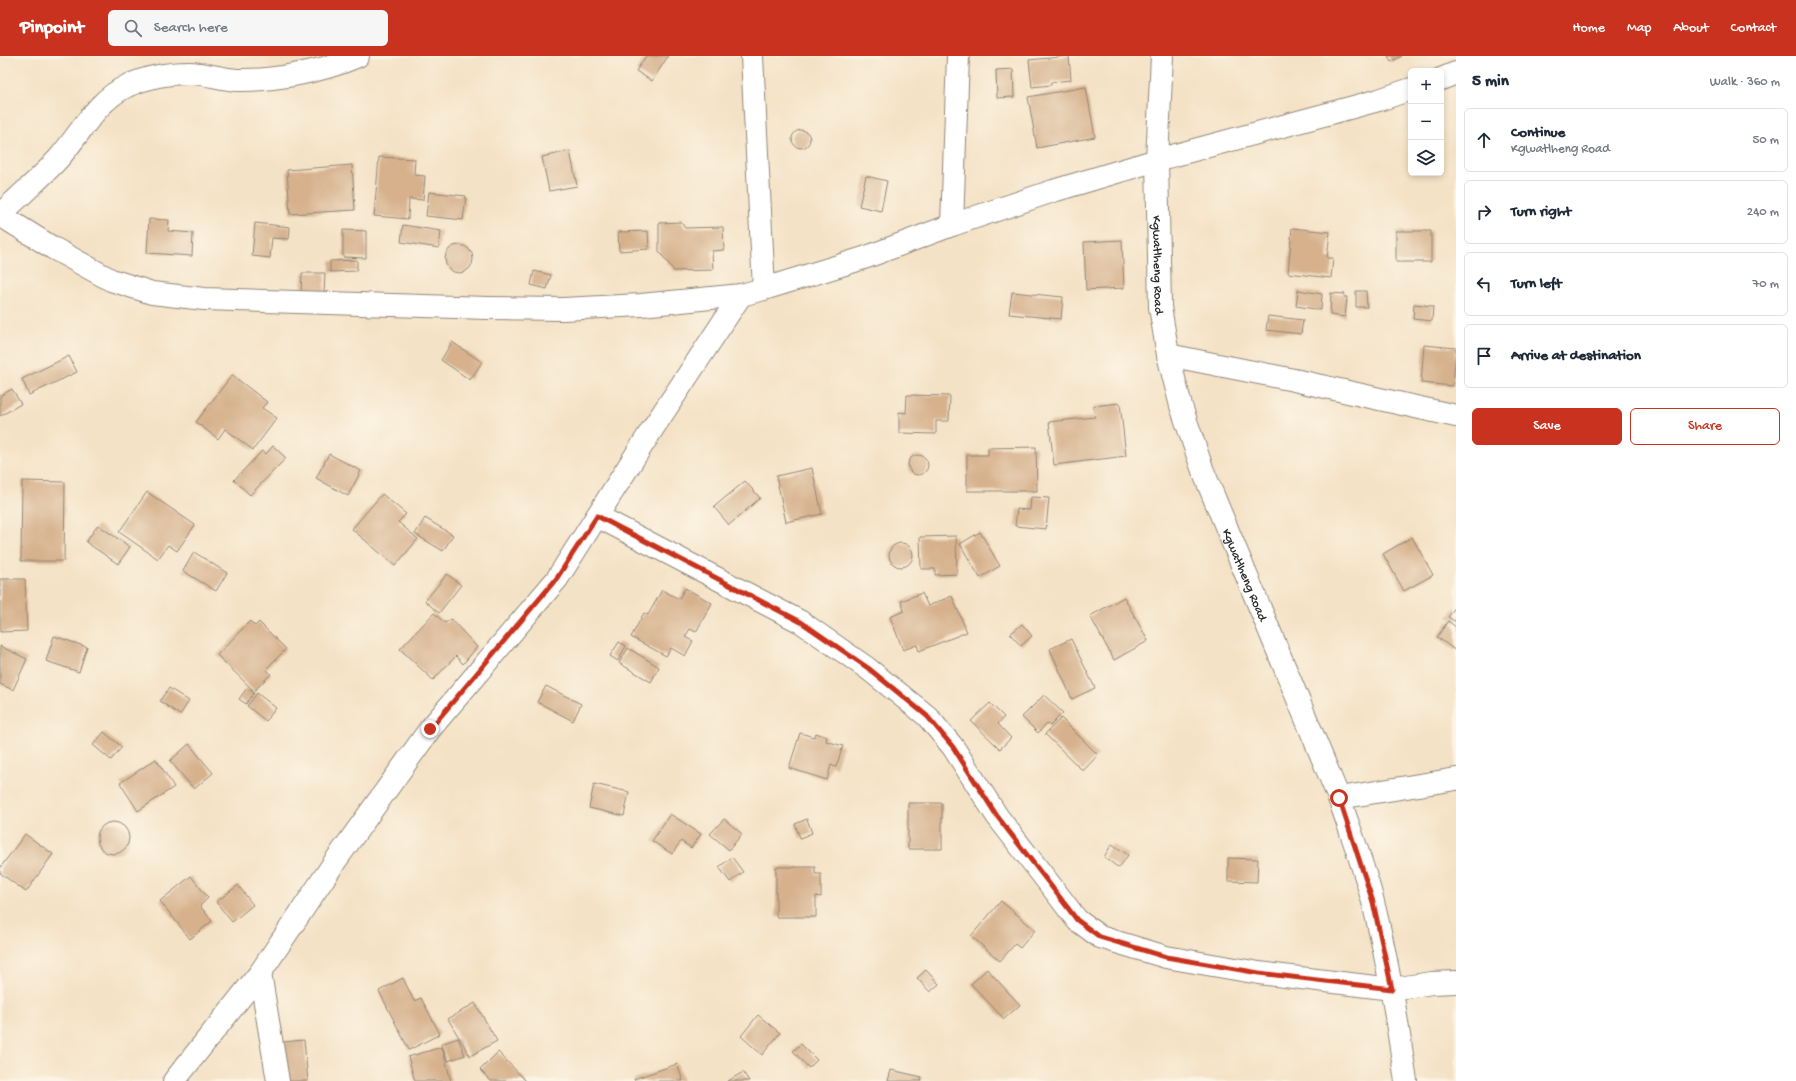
<!DOCTYPE html>
<html lang="en">
<head>
<meta charset="utf-8">
<style>
	:root { --surface:#fff; --page:#f6f6f7; --text:#1f2937; --muted:#747a83; --line:#e0e1e3; --accent:#c8321e }
	body { margin:0; font-family:"Gochi Hand",sans-serif; background:var(--page); color:var(--text) }
	.controls { position:absolute; right:12px; top:12px; display:grid; overflow:hidden; border-radius:6px; box-shadow:0 2px 6px #0003 }
	.controls button { width:36px; height:36px; display:grid; place-items:center; padding:0; border:0; border-bottom:1px solid var(--line); background:var(--surface); color:var(--text); font:20px sans-serif }
	.stop { position:absolute; width:12px; height:12px; margin:-9px; border:3px solid #c8321e; border-radius:50%; background:#fff }
	.stop.end { background:#c8321e; border-color:#fff; box-shadow:0 1px 4px #0008 }
	.list { margin:0; padding:0; list-style:none }
	h2 { display:flex; justify-content:space-between; align-items:center; height:52px; margin:0; padding:0 16px; font-size:17px }
	h2 small { font-size:13px; font-weight:400; color:var(--muted) }
	.list li { display:grid; grid-template-columns:26px 1fr auto; gap:12px; align-items:center; box-sizing:border-box; height:64px; margin:0 8px 8px; padding:0 8px; border:1px solid var(--line); border-radius:6px }
	.list b { display:block; font-size:15px; white-space:nowrap }
	.list p { margin:0; font-size:13px; white-space:nowrap; color:var(--muted) }
	.list em { font-size:13px; font-style:normal; color:var(--muted) }
	.actions { display:flex; gap:8px; padding:12px 16px }
	.actions a { flex:1; padding:9px 0; border:1px solid var(--accent); border-radius:6px; text-align:center; font-size:14px; color:var(--accent) }
	.actions .main { background:var(--accent); color:#fff }
	.icon { flex:none; width:22px; height:22px; fill:none; stroke:currentColor; stroke-width:2; stroke-linecap:round; stroke-linejoin:round }
	.map { position:relative; flex:none; width:1456px; height:1025px; overflow:hidden }
	header { display:flex; align-items:center; gap:24px; box-sizing:border-box; height:56px; padding:0 20px; background:var(--accent); color:#fff }
	header strong { font-size:19px }
	nav { display:flex; gap:22px; margin-inline-start:auto; font-size:14px }
	.search { width:280px; height:36px; background:var(--page); display:flex; align-items:center; gap:10px; box-sizing:border-box; padding:0 14px; border-radius:6px; color:var(--muted); font-size:15px }
	main { display:flex }
	aside { flex:1; background:var(--surface) }
	.map>svg:first-child { display:block }
	.building { fill:#d6b18c }
	.lines { fill:none; stroke-linecap:round; stroke-linejoin:round }
	.minor-casing { stroke:#908678; stroke-width:24 }
	.minor { stroke:#fff; stroke-width:22 }
	.route { stroke:#c8321e; stroke-width:5 }
	.labels { text-anchor:middle; stroke-width:3; stroke-linejoin:round; paint-order:stroke }
	.street-label { font-size:13px; fill:#2b2b2b; stroke:#fcf5e5 }
</style>
</head>
<body>
<header>
<strong>Pinpoint</strong>
<div class="search"><svg class="icon" aria-label="search" viewBox="0 0 24 24"><circle cx="10" cy="10" r="6"/><path d="M15 15l6 6"/></svg>Search here</div>
<nav><a>Home</a><a>Map</a><a>About</a><a>Contact</a></nav>
</header>
<main>
<div class="map">
<svg width="1456" height="1025" viewBox="0 0 1456 1025">
	<rect width="100%" height="100%" fill="#fcf5e5"/>
	<filter id="ink" filterUnits="userSpaceOnUse"><feTurbulence type="fractalNoise" baseFrequency=".025" numOctaves="2"/><feDisplacementMap in="SourceGraphic" scale="8" xChannelSelector="R" yChannelSelector="G"/><feConvolveMatrix kernelMatrix="1 2 1 2 8 2 1 2 1" color-interpolation-filters="sRGB"/></filter>
	<filter id="wash" filterUnits="userSpaceOnUse"><feTurbulence type="fractalNoise" baseFrequency=".012" numOctaves="4" result="noise"/><feDisplacementMap in="SourceGraphic" scale="16" xChannelSelector="R" yChannelSelector="G"/><feGaussianBlur stdDeviation="0.9" result="paint"/><feColorMatrix in="noise" values="0 0 0 0 0 0 0 0 0 0 0 0 0 0 0 0 0 1.4 0 .05"/><feComposite in="paint" operator="in"/></filter>
	<g filter="url(#wash)">
		<rect width="100%" height="100%" fill="#f4e2c6"/>
		<g id="blocks">
			<!-- building -->
			<path class="building" d="M 646,0 L 668,0 L 652,25 L 636,15 Z
				M 1069,0 L 1071,24 L 1051,26 L 1051,29 L 1032,31 L 1029,4 Z
				M 1388,0 L 1402,0 L 1391,6 Z
				M 1013,13 L 1014,41 L 997,42 L 996,14 Z
				M 1086,31 L 1095,81 L 1037,92 L 1028,41 Z
				M792 83a9 9 0 1 1 18 0a9 9 0 1 1-18 0Z
				M 570,95 L 577,130 L 549,135 L 542,101 Z
				M 379,101 L 415,103 L 414,119 L 425,120 L 423,144 L 409,143 L 408,163 L 374,160 Z
				M 352,109 L 355,154 L 290,158 L 287,114 Z
				M 866,120 L 887,125 L 881,155 L 859,150 Z
				M 429,136 L 466,140 L 463,164 L 426,160 Z
				M 149,163 L 169,164 L 168,175 L 193,177 L 192,200 L 147,197 Z
				M 681,166 L 685,172 L 723,171 L 724,194 L 712,195 L 713,214 L 674,215 L 659,195 L 659,167 Z
				M 255,167 L 290,171 L 289,183 L 272,182 L 270,202 L 252,200 Z
				M 403,169 L 441,175 L 439,192 L 401,186 Z
				M 1292,172 L 1330,176 L 1327,202 L 1333,202 L 1331,222 L 1288,217 Z
				M 343,174 L 366,175 L 366,202 L 343,201 Z
				M 648,175 L 649,193 L 619,195 L 618,176 Z
				M 1396,175 L 1431,175 L 1431,206 L 1396,206 Z
				M 1122,184 L 1124,232 L 1086,234 L 1084,186 Z
				M445 203a14 14 0 1 1 28 0a14 14 0 1 1-28 0Z
				M 357,204 L 357,215 L 330,216 L 330,205 Z
				M 534,215 L 551,219 L 547,233 L 531,229 Z
				M 302,217 L 325,217 L 324,238 L 301,237 Z
				M 1298,234 L 1322,238 L 1321,254 L 1296,250 Z
				M 1356,235 L 1366,235 L 1367,251 L 1356,251 Z
				M 1012,236 L 1063,241 L 1061,263 L 1009,258 Z
				M 1331,237 L 1345,238 L 1344,241 L 1347,241 L 1345,261 L 1330,259 Z
				M 1414,248 L 1433,250 L 1432,265 L 1413,263 Z
				M 1268,260 L 1303,264 L 1301,278 L 1266,274 Z
				M 452,286 L 482,306 L 470,324 L 441,304 Z
				M 1424,289 L 1456,292 L 1453,330 L 1421,327 Z
				M 69,300 L 77,316 L 29,339 L 22,323 Z
				M 232,319 L 267,346 L 262,352 L 277,362 L 253,394 L 225,373 L 218,383 L 196,366 Z
				M 12,333 L 21,348 L 0,360 L 0,340 Z
				M 907,339 L 950,340 L 949,365 L 936,365 L 936,378 L 899,377 L 899,356 L 906,357 Z
				M 1120,347 L 1126,400 L 1054,409 L 1049,366 L 1095,361 L 1093,350 Z
				M 273,390 L 286,402 L 250,439 L 234,424 L 262,395 L 266,398 Z
				M 1036,391 L 1037,435 L 967,435 L 967,399 L 988,399 L 988,392 Z
				M 329,398 L 361,415 L 348,440 L 316,422 Z
				M908 409a10 10 0 1 1 20 0a10 10 0 1 1-20 0Z
				M 812,412 L 822,458 L 786,466 L 776,420 Z
				M 22,425 L 65,426 L 64,505 L 21,505 Z
				M 745,425 L 760,442 L 729,469 L 714,451 Z
				M 147,436 L 195,469 L 177,495 L 168,489 L 158,503 L 119,476 Z
				M 382,438 L 406,458 L 398,466 L 418,483 L 395,510 L 352,473 Z
				M 1031,441 L 1049,442 L 1046,473 L 1015,470 L 1017,453 L 1030,454 Z
				M 425,462 L 453,479 L 443,495 L 415,478 Z
				M 98,469 L 130,491 L 118,508 L 86,486 Z
				M 980,476 L 1000,510 L 980,522 L 960,488 Z
				M 956,480 L 957,518 L 935,519 L 935,513 L 921,513 L 920,481 Z
				M 1412,481 L 1433,519 L 1404,535 L 1383,498 Z
				M889 499a12 12 0 1 1 24 0a12 12 0 1 1-24 0Z
				M 194,496 L 227,517 L 216,535 L 183,515 Z
				M 447,518 L 461,529 L 439,557 L 425,545 Z
				M 0,523 L 25,523 L 27,575 L 0,576 Z
				M 685,532 L 712,547 L 696,576 L 690,573 L 685,581 L 693,585 L 685,600 L 671,592 L 666,600 L 631,581 L 644,557 L 648,559 L 662,534 L 679,543 Z
				M 922,537 L 928,550 L 952,540 L 967,576 L 919,595 L 917,589 L 903,594 L 890,561 L 904,555 L 901,545 Z
				M 1124,541 L 1148,585 L 1114,604 L 1090,560 Z
				M 1456,550 L 1456,566 L 1448,561 Z
				M 434,557 L 445,567 L 451,563 L 477,591 L 463,608 L 456,600 L 433,624 L 400,593 Z
				M 250,565 L 255,570 L 259,566 L 286,593 L 266,613 L 271,618 L 254,635 L 217,599 Z
				M 1448,565 L 1456,571 L 1456,595 L 1437,581 Z
				M 1022,568 L 1032,580 L 1021,590 L 1010,578 Z
				M 54,580 L 87,591 L 79,616 L 46,605 Z
				M 1071,583 L 1095,632 L 1072,643 L 1050,593 Z
				M 619,586 L 626,590 L 618,605 L 610,600 Z
				M 0,590 L 27,603 L 13,634 L 0,628 Z
				M 628,592 L 659,611 L 651,626 L 619,607 Z
				M 546,630 L 581,648 L 573,665 L 537,646 Z
				M 169,632 L 189,645 L 180,659 L 160,645 Z
				M 247,632 L 254,637 L 246,648 L 239,643 Z
				M 257,637 L 276,652 L 266,665 L 247,650 Z
				M 1044,639 L 1063,657 L 1050,670 L 1047,667 L 1038,677 L 1022,661 Z
				M 990,647 L 1004,661 L 998,668 L 1011,682 L 1000,693 L 971,665 Z
				M 1061,662 L 1098,699 L 1083,715 L 1045,678 Z
				M 104,676 L 122,691 L 111,704 L 93,689 Z
				M 800,677 L 814,681 L 816,677 L 827,681 L 826,685 L 843,690 L 836,711 L 831,709 L 827,724 L 789,712 Z
				M 189,688 L 213,717 L 194,733 L 170,705 Z
				M 156,703 L 174,731 L 138,755 L 120,727 Z
				M 594,728 L 629,736 L 624,760 L 589,752 Z
				M 908,747 L 942,747 L 942,793 L 908,793 Z
				M 670,758 L 701,778 L 691,792 L 681,785 L 672,798 L 652,785 Z
				M 724,763 L 742,778 L 729,794 L 710,778 Z
				M 807,763 L 812,777 L 800,782 L 795,768 Z
				M97 782a16 16 0 1 1 32 0a16 16 0 1 1-32 0Z
				M 25,778 L 53,798 L 26,836 L 0,817 L 0,812 Z
				M 1112,788 L 1128,799 L 1119,812 L 1104,801 Z
				M 732,801 L 743,816 L 730,826 L 719,811 Z
				M 1228,802 L 1258,803 L 1257,826 L 1228,825 Z
				M 776,811 L 815,811 L 815,818 L 821,818 L 821,841 L 816,840 L 816,861 L 776,861 Z
				M 191,820 L 208,842 L 200,850 L 212,865 L 190,883 L 160,845 Z
				M 238,829 L 253,849 L 232,866 L 216,846 Z
				M 1001,845 L 1035,874 L 1020,892 L 1015,888 L 1000,905 L 971,880 Z
				M 987,913 L 1020,949 L 1004,963 L 971,928 Z
				M 926,914 L 939,928 L 930,936 L 917,922 Z
				M 403,922 L 414,945 L 421,942 L 440,978 L 409,994 L 379,935 Z
				M 475,947 L 497,985 L 470,1000 L 448,963 Z
				M 758,959 L 780,977 L 762,999 L 741,980 Z
				M 458,982 L 465,999 L 448,1005 L 441,988 Z
				M 304,984 L 308,1025 L 286,1025 L 283,986 Z
				M 801,988 L 817,1004 L 809,1012 L 793,995 Z
				M 442,991 L 451,1025 L 415,1025 L 408,1001 Z
				M 498,996 L 526,1025 L 491,1025 L 480,1014 Z
				M 677,1008 L 683,1025 L 635,1025 L 634,1023 Z
				M 891,1014 L 922,1021 L 921,1025 L 888,1025 Z
				M 743,1016 L 749,1025 L 728,1025 Z"/>
		</g>
	</g>
	<g filter="url(#ink)">
		<use href="#blocks" fill-opacity="0" stroke="#908678" stroke-width="1"/>
		<g class="lines">
			<defs>
				<g id="minor">
					<path d="M 752,0 L 764,233"/>
					<path id="s1" d="M 1162,0 L 1157,104 L 1160,251 L 1168,299 L 1181,350 L 1203,415 L 1339,742 C 1351,777 1364,811 1373,846 C 1388,905 1397,965 1406,1025"/>
					<path d="M 1441,23 L 1456,17"/>
					<path d="M 0,159 L 53,192 L 111,224 L 152,237 L 204,243 L 487,252 L 563,253 L 641,249 L 741,239 L 764,233 L 864,202 L 952,169 L 1053,135 L 1157,104 L 1379,44 L 1411,33"/>
					<path d="M 0,159 C 19,140 41,122 59,102 C 81,77 96,45 127,30 C 147,21 167,17 189,17 C 205,17 221,23 237,24 C 274,25 324,15 358,0"/>
					<path d="M 952,169 L 958,0"/>
					<path d="M 1168,299 L 1294,324 L 1456,360"/>
					<path d="M 597,460 L 801,566 L 867,612 L 927,660 L 953,691 L 997,760 L 1058,839 L 1077,864 L 1100,881 L 1166,901 L 1259,917 L 1392,933 L 1432,927 L 1456,926"/>
					<path d="M 1339,742 L 1456,723"/>
					<path d="M 260,917 L 278,1025"/>
					<path d="M 174,1025 L 260,917 L 336,804 L 430,673 L 557,523 L 653,372 L 741,239"/>
				</g>
			</defs>
			<!-- minor casing -->
			<use href="#minor" class="minor-casing"/>
			<!-- minor -->
			<use href="#minor" class="minor"/>
		</g>
	</g>
	<g class="lines" filter="url(#ink)">
		<!-- route -->
		<path class="route" d="M 430,673 L 557,522 L 597,460 L 801,566 L 868,612 L 927,660 L 953,691 L 997,760 L 1058,839 L 1077,864 L 1100,881 L 1166,901 L 1259,917 L 1392,933 L 1373,846 L 1339,742"/>
	</g>
	<g class="labels">
		<!-- street labels -->
		<g class="street-label">
			<text dy="5" stroke="none"><textPath href="#s1" startOffset="209">Kgwatlheng Road</textPath></text>
			<text dy="5" stroke="none"><textPath href="#s1" startOffset="533">Kgwatlheng Road</textPath></text>
		</g>
	</g>
</svg>
<div class="controls">
<button>+</button>
<button>−</button>
<button><svg class="icon" aria-label="layers" viewBox="0 0 24 24"><path d="M12 4l9 5-9 5-9-5zM3 14l9 5 9-5"/></svg></button>
</div>
<div class="stop" style="left:1339px;top:742px"></div>
<div class="stop end" style="left:430px;top:673px"></div>
</div>
<aside>
<h2>5 min<small>Walk · 360 m</small></h2>
<ul class="list">
<li><svg class="icon" aria-label="ahead" viewBox="0 0 24 24"><path d="M12 20V5M6 11l6-6 6 6"/></svg><div><b>Continue</b><p>Kgwatlheng Road</p></div><em>50 m</em></li>
<li><svg class="icon" aria-label="right" viewBox="0 0 24 24"><path d="M7 20v-9h11M14 6l5 5-5 5"/></svg><div><b>Turn right</b></div><em>240 m</em></li>
<li><svg class="icon" aria-label="left" viewBox="0 0 24 24"><path d="M17 20v-9H6M10 6l-5 5 5 5"/></svg><div><b>Turn left</b></div><em>70 m</em></li>
<li><svg class="icon" aria-label="arrive" viewBox="0 0 24 24"><path d="M6 21V4h12l-3 4 3 4H6"/></svg><div><b>Arrive at destination</b></div></li>
</ul>
<div class="actions"><a class="main">Save</a><a>Share</a></div>
</aside>
</main>
</body>
</html>
